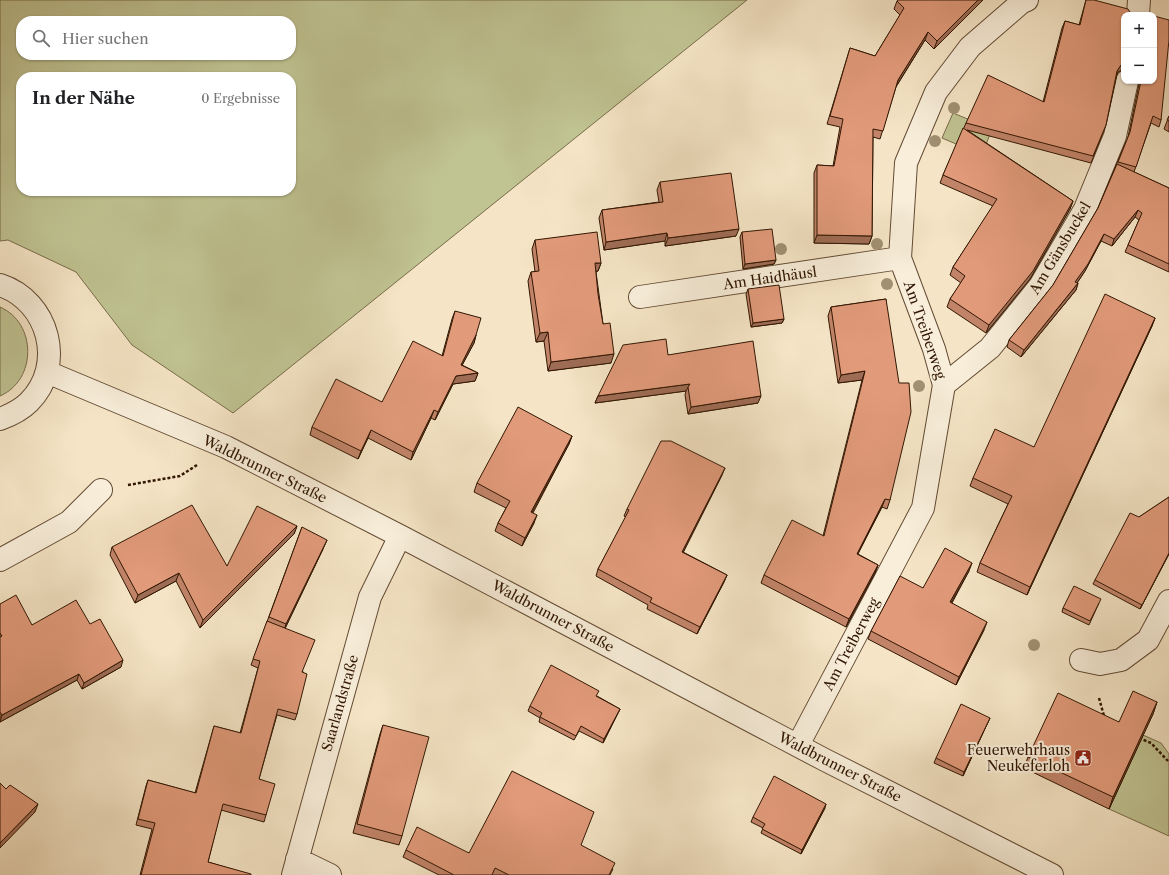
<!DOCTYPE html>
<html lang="de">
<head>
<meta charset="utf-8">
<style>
	:root { --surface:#fff; --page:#f6f6f6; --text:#202124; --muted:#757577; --line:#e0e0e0 }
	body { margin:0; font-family:"Libre Caslon Text",serif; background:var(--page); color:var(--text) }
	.controls { position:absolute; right:12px; top:12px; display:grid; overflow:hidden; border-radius:8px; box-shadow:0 1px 3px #0004 }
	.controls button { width:36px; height:36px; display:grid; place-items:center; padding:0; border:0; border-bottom:1px solid var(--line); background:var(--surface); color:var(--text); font:20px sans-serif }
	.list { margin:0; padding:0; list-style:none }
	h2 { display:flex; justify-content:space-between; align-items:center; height:52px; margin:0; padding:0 16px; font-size:17px }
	h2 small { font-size:13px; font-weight:400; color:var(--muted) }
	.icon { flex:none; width:22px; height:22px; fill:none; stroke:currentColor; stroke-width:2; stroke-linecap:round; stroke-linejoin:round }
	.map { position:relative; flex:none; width:1169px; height:875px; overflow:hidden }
	.search { position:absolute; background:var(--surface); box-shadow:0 1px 3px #0004; left:16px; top:16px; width:280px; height:44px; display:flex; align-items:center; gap:10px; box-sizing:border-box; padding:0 14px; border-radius:16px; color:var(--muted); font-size:15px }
	.panel { position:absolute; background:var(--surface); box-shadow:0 1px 3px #0004; left:16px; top:72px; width:280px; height:124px; border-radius:16px }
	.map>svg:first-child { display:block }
	.green { fill:#c0c392; stroke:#786c4a; fill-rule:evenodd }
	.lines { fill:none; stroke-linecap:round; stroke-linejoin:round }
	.minor-casing { stroke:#624a33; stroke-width:24 }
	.path { stroke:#311602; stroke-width:2.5; stroke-dasharray:3 2; stroke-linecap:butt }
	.minor { stroke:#f8eeda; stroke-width:22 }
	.tree { fill:#a19072 }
	.wall { fill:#c28469; stroke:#311602 }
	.shaded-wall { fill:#9e6c55; stroke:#311602 }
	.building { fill:#e19a7a; stroke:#311602 }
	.labels { text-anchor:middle; stroke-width:4; stroke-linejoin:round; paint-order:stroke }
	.street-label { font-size:14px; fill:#311602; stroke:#f8eeda }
	.poi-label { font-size:14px; fill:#311602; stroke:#f8eeda; text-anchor:end }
</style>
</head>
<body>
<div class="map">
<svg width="1169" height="875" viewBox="0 0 1169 875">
	<rect width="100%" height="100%" fill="#f5e5c6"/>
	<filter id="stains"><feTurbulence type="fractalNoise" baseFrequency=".005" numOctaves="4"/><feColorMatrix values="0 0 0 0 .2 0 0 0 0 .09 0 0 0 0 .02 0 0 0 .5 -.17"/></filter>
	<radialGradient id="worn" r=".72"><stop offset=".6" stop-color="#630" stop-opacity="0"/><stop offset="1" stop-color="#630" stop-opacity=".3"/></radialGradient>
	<!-- green -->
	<path class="green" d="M 0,0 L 747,0 L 233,413 L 132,345 L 76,272 L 8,240 L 0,241 ZM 21,21 L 291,21 L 291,55 L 21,55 ZM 21,77 L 291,77 L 291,191 L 21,191 Z
		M 953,113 L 992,129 L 982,155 L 942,138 Z
		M 0,307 C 37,323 37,380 0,396 Z
		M 1143,735 L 1161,743 L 1169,754 L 1169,836 L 1109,809 Z"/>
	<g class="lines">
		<defs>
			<path id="minor" d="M 1138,15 L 1139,0
				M 0,285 C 49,301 66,365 29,402 C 21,410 11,415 0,419
				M 640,297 L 900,258
				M 47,372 L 226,447 L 400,536 L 825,760 L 1052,875
				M 944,385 L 990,348 L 1040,286 L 1085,209 L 1115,136 L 1127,81
				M 0,560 L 69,522 L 101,490
				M 1081,660 L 1100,664 L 1121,660 L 1148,640 L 1169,601
				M 798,745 L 923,508 L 944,385 L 934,349 L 900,258 L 906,163 L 936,92 L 970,47 L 1022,2 L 1027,0
				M 297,859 L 330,875
				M 293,875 L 370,597 L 400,536"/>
		</defs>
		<!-- minor casing -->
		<use href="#minor" class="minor-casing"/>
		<!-- path -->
		<path class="path" d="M 128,485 L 180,476 L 197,465
			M 1099,698 L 1104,716
			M 1139,738 L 1151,743 L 1168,761"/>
		<!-- minor -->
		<use href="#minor" class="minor"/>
	</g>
	<!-- trees -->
	<g class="tree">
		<circle cx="954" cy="108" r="6"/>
		<circle cx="935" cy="141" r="6"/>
		<circle cx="877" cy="244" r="6"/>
		<circle cx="781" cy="249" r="6"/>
		<circle cx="887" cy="284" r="6"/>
		<circle cx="919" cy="386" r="6"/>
		<circle cx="1034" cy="645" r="6"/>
	</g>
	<!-- wall -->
	<path class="wall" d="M 983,0 L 934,49 L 925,40 L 896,87 L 880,139 L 873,137 L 872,236 L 869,244 L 814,243 L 814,173 L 817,165 L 833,166 L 840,127 L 827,124 L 850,48 L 875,56 L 900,15 L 894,9 L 897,1 Z
		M 1086,0 L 1124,15 L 1124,69 L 1118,72 L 1117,75 L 1106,125 L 1091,163 L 967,130 L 1073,201 L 1070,209 L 1030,279 L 986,333 L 947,307 L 950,299 L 961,283 L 950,275 L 953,267 L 993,206 L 940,183 L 943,175 L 966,123 L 1043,102 L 1062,28 L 1065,21 L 1079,25 Z
		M 1139,81 L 1154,81 L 1161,120 L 1159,127 L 1151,123 L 1134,172 L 1169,188 L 1169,272 L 1125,252 L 1139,220 L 1135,217 L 1112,246 L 1101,241 L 1085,271 L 1077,283 L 1078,283 L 1076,290 L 1021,357 L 1007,347 L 1009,340 L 1053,285 L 1098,208 L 1128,137 L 1139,84 Z
		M 1169,116 L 1169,132 L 1164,129 Z
		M 660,182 L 736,236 L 665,246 L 665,241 L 604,250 L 599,218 L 602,210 L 659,202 L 657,190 Z
		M 742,232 L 776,260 L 774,264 L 743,269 L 740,237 Z
		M 535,240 L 601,263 L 598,271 L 596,272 L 603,324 L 611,363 L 548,371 L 544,341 L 536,342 L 528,281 L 531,272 L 535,272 L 532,249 Z
		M 748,289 L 784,319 L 782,323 L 751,327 L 746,294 Z
		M 886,299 L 890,500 L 887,509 L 882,507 L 858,554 L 878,565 L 875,573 L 846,627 L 761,583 L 764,575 L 823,536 L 862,380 L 838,383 L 828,316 L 831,307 Z
		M 455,311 L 476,335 L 474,343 L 462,365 L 478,373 L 475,381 L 453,384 L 435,420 L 431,418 L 411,460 L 368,438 L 358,459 L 310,435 L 312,427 L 382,402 L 442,356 L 452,319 Z
		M 1155,318 L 1152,326 L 1027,595 L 977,572 L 980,563 L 1008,504 L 970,486 L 973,478 L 1034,447 Z
		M 668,355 L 758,403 L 688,414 L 685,395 L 686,391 L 595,403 L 598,396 Z
		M 572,436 L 569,444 L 533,513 L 534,523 L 522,546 L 495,531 L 498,523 L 506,508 L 474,492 L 477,483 Z
		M 722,475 L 683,552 L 727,575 L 724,582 L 697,634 L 647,609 L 648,605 L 596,576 L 598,569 L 626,517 L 624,516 L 627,509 Z
		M 1169,497 L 1169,554 L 1140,609 L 1093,584 L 1095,580 L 1139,517 Z
		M 297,526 L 294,534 L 200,628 L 176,581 L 135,603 L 110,555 L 112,547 L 227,566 Z
		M 302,527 L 323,549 L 285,628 L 303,672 L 297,714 L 295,720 L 277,715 L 259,779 L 266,815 L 264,822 L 221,810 L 208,862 L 251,875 L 140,875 L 152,829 L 136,825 L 146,786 L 148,780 L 195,793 L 214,726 L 240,733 L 258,668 L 251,665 Z
		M 969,571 L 952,603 L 984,630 L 956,685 L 868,639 L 871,631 L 923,588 Z
		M 1099,603 L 1089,625 L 1062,612 L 1063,608 Z
		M 0,604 L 32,625 L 90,624 L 121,667 L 82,689 L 77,680 L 0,722 Z
		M 597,696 L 620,709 L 603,743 L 579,731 L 574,740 L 539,722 L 540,718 L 528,711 L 530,706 Z
		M 1157,702 L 1153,714 L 1109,809 L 1024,768 L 1028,757 L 1119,722 Z
		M 988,722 L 963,776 L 934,763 L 936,758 Z
		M 383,725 L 402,836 L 399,845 L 353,833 L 380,734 Z
		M 825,808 L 801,854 L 761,833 L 763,828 L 751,822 L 753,817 Z
		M 581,846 L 613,869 L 610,875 L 439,875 L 403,857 L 406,850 L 469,853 Z"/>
	<!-- shaded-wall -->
	<path class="shaded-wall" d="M 978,0 L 983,0 L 934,49 L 937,41 Z
		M 928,32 L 925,40 L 895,88 L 898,80 Z
		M 1124,63 L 1124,69 L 1118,72 L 1115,78 L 1117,71 L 1121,65 Z
		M 1073,201 L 1070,209 L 1030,279 L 986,333 L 989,325 Z
		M 1138,210 L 1135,217 L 1112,246 L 1114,239 Z
		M 739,229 L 736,236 L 665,246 L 668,238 Z
		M 667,233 L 665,241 L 604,250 L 606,242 Z
		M 1104,234 L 1101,241 L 1085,271 L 1073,289 L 1075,282 Z
		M 817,235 L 872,236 L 869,244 L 814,243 Z
		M 776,260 L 774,264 L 743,269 L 745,264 Z
		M 595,263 L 601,263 L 598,271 L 591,272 Z
		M 1078,283 L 1076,290 L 1021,357 L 1024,350 Z
		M 1155,318 L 1152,326 L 1027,595 L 1030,587 Z
		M 784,319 L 782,323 L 751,327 L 753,323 Z
		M 548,332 L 544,341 L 536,342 L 540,333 Z
		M 476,335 L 474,343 L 458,373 L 461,365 Z
		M 614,354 L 611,363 L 548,371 L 551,362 Z
		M 865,371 L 862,380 L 838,383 L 841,375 Z
		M 478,373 L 475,381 L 453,384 L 435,420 L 438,412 L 456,376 Z
		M 690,384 L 686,391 L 595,403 L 598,396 Z
		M 761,396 L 758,403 L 688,414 L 691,407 Z
		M 434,410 L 431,418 L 411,460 L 413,452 Z
		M 371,430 L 368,438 L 358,459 L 361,451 Z
		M 572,436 L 569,444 L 528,520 L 531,512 Z
		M 725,468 L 722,475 L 680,559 L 682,552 Z
		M 885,499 L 882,507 L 853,562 L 857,554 Z
		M 537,515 L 534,523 L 522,546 L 525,538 Z
		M 297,526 L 294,534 L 200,628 L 203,620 Z
		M 327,540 L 323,549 L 283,633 L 286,624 Z
		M 1169,553 L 1169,554 L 1140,609 L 1142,605 Z
		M 972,563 L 969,571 L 947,610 L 950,602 Z
		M 878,565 L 875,573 L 846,627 L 849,619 Z
		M 179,573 L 176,581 L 135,603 L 138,595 Z
		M 727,575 L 724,582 L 697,634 L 700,627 Z
		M 987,622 L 984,630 L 956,685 L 959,677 Z
		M 123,660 L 121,667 L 82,689 L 84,683 Z
		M 79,674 L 77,680 L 0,722 L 2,715 Z
		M 1157,702 L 1153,714 L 1109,809 L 1113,797 Z
		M 620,709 L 603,743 L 604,739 Z
		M 990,718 L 988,722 L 963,776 L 964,772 Z
		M 38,804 L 35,812 L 0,848 L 0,843 Z
		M 826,804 L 825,808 L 801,854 L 802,850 Z"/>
	<!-- building -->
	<path class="building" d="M 898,0 L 978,0 L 937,41 L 928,32 L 898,80 L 883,131 L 873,129 L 872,236 L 817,235 L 817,165 L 834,166 L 843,119 L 830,116 L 850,48 L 875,56 L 904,8 L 897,1 Z
		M 1086,0 L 1094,0 L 1128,9 L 1132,15 L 1124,15 L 1124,63 L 1121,65 L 1117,71 L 1106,125 L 1093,156 L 966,123 L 988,75 L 1044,102 L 1065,21 L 1080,25 Z
		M 1154,16 L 1169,20 L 1169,40 L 1161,120 L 1153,116 L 1136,167 L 1118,162 L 1130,132 L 1141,81 L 1154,81 Z
		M 1169,116 L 1169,121 L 1167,120 Z
		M 963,128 L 1073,201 L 1033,271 L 989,325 L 950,299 L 965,276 L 953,267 L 997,199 L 943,175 Z
		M 1117,164 L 1169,188 L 1169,264 L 1128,245 L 1142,213 L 1138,210 L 1114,239 L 1104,234 L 1088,264 L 1075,282 L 1078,283 L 1024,350 L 1009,340 L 1053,285 L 1098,208 Z
		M 731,173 L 739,229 L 668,238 L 667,233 L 606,242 L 602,210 L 663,202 L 660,182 Z
		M 772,229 L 776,260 L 745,264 L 742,232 Z
		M 597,232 L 601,263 L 595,263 L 598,294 L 603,324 L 610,323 L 614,354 L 551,362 L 548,332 L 540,333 L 531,272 L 539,271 L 535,240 Z
		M 779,285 L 784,319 L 753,323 L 748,289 Z
		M 1105,294 L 1155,318 L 1030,587 L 980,563 L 1012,496 L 973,478 L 995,429 L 1034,447 Z
		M 886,299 L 899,383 L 909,383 L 911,412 L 890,500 L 885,499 L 857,554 L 878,565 L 849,619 L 764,575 L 792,520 L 824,536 L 865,371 L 841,375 L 831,307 Z
		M 455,311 L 481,318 L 476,335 L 461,365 L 478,373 L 456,376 L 438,412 L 434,410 L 413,452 L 371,430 L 361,451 L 312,427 L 336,379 L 382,402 L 413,341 L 443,356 Z
		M 666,339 L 668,355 L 753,341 L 761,396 L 691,407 L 688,387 L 690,384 L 598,396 L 623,345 Z
		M 518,407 L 572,436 L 531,512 L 537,515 L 525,538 L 498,523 L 510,501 L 477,483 Z
		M 661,441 L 671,441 L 725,468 L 682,552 L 727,575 L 700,627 L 650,602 L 652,598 L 598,569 L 629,510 L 627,509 Z
		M 1169,497 L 1169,553 L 1142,605 L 1095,580 L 1130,513 L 1139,517 Z
		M 192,505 L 227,566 L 257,506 L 297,526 L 203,620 L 179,573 L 138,595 L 112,547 Z
		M 302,527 L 327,540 L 286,624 L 269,617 Z
		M 945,548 L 972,563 L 950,602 L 987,622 L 959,677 L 871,631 L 900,576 L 923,588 Z
		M 1074,586 L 1101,599 L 1090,621 L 1063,608 Z
		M 16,595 L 32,625 L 76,600 L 90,624 L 100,619 L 123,660 L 84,683 L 79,674 L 2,715 L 0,712 L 0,637 L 2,636 L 0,633 L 0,604 Z
		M 267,621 L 315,640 L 302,672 L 307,674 L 297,714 L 278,709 L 259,779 L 275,784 L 266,815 L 223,804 L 208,862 L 251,874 L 251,875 L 141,875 L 155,823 L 138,819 L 148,780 L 196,793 L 214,726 L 241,733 L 260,661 L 253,659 Z
		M 551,665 L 599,691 L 596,696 L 620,709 L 604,739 L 581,726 L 576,736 L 540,717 L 542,713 L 530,706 Z
		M 1133,691 L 1157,702 L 1113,797 L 1028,757 L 1058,693 L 1119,722 Z
		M 961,704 L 990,718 L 964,772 L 936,758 Z
		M 383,725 L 429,737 L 402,836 L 357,824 Z
		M 512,771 L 594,812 L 581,845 L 615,863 L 609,875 L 509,875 L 495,868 L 492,875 L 454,875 L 406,850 L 417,827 L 469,853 Z
		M 774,776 L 826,804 L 802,850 L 762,829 L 765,824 L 753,817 Z
		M 0,783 L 6,789 L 10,785 L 38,804 L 0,843 Z"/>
	<!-- icons -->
	<defs>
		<symbol id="civic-square" viewBox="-11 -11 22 22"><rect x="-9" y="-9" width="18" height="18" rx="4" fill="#8f2418" stroke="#f8eeda"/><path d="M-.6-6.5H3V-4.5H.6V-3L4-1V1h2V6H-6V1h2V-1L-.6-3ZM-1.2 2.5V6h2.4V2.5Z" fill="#fff"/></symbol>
	</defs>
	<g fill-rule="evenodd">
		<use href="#civic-square" x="1073" y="748" width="20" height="20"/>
	</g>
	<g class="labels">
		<!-- street labels -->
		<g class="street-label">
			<text transform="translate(1060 248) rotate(-59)" y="5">Am Gänsbuckel</text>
			<text transform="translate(770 278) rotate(-8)" y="5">Am Haidhäusl</text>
			<text transform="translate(925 330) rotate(71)" y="5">Am Treiberweg</text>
			<text transform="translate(265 469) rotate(26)" y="5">Waldbrunner Straße</text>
			<text transform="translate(553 616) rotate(28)" y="5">Waldbrunner Straße</text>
			<text transform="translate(851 644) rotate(-62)" y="5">Am Treiberweg</text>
			<text transform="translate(340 703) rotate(-74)" y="5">Saarlandstraße</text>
			<text transform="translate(840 767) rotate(27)" y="5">Waldbrunner Straße</text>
		</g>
		<!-- poi labels -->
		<g class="poi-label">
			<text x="1070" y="755">Feuerwehrhaus<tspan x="1070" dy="16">Neukeferloh</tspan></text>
		</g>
	</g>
	<rect width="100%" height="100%" filter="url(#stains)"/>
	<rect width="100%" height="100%" fill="url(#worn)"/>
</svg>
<div class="controls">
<button>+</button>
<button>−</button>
</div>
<div class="search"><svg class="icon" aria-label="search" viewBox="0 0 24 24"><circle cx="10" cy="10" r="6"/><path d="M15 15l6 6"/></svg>Hier suchen</div>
<section class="panel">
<h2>In der Nähe<small>0 Ergebnisse</small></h2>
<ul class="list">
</ul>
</section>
</div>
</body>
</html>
